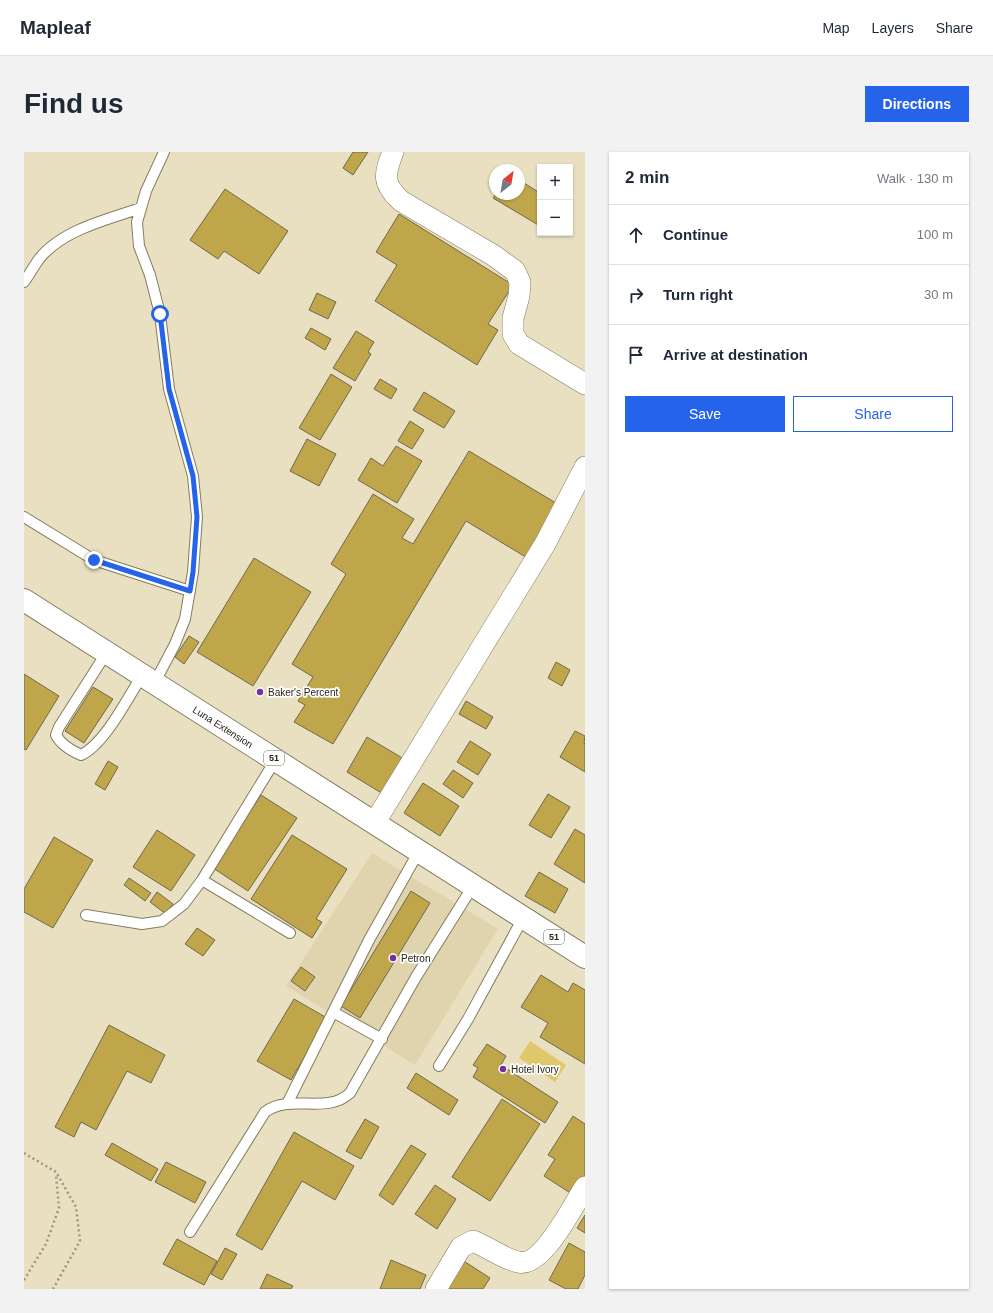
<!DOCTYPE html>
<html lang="en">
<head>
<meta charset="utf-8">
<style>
	:root { --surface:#fff; --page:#f2f2f3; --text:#1f2937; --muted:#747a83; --line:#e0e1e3; --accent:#2563eb }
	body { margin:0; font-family:Arial,sans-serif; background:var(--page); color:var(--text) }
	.controls { position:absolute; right:12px; top:12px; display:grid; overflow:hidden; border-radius:0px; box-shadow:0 1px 3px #0004 }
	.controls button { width:36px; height:36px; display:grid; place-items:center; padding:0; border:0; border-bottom:1px solid var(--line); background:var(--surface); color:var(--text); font:20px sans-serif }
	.compass { position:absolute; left:465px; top:12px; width:36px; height:36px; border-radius:50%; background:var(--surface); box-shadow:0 1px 3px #0004; rotate:31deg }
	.stop { position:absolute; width:12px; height:12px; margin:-9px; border:3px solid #2563eb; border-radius:50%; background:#fff }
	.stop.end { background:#2563eb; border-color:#fff; box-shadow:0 1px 4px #0008 }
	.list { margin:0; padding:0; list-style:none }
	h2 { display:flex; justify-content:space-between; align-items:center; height:52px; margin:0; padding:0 16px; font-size:17px }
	h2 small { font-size:13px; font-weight:400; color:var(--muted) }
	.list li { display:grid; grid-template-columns:26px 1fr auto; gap:12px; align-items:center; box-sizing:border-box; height:60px; padding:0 16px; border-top:1px solid var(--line) }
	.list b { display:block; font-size:15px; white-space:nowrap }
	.list em { font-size:13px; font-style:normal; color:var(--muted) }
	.actions { display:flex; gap:8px; padding:12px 16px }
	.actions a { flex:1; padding:9px 0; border:1px solid var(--accent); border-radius:0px; text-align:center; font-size:14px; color:var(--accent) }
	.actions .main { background:var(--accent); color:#fff }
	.icon { flex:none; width:22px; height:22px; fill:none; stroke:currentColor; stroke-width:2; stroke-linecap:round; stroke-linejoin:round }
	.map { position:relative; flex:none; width:561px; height:1137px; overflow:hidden; border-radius:0px }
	header { display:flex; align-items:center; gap:24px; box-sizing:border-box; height:56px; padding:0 20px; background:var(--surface); border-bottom:1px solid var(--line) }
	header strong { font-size:19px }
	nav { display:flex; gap:22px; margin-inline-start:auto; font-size:14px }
	.intro { display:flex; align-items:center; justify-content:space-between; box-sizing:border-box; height:96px; padding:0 24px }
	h1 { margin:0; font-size:28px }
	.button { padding:10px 18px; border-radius:0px; background:var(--accent); color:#fff; font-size:14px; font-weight:700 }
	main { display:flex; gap:24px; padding:0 24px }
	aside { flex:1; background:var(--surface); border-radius:0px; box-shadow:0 1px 3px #0004 }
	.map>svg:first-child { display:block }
	.built { fill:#dfd4ae }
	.water { fill:#e1c76b }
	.building { fill:#c0a64a; stroke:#70684d }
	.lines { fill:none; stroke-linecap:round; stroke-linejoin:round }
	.service-casing { stroke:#847c60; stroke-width:12 }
	.minor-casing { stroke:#847c60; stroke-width:22 }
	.trunk-casing { stroke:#847c60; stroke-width:24 }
	.path { stroke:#9c957f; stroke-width:2.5; stroke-dasharray:2 3; stroke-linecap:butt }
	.service { stroke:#fff; stroke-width:10 }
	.minor { stroke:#fff; stroke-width:21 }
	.trunk { stroke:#fff; stroke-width:22 }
	.route { stroke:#2563eb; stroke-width:5 }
	.poi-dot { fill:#752fa2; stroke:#fff; stroke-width:1.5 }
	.labels { text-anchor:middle; stroke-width:3.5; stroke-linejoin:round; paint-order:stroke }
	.shield { fill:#fff; stroke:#68665e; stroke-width:1 }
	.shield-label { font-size:9px; font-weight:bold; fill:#282519 }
	.poi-label { font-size:10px; fill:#282519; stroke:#fff; text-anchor:start }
	.street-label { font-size:10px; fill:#282519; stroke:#fff }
</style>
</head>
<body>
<header>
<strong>Mapleaf</strong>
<nav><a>Map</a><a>Layers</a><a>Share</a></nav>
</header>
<div class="intro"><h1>Find us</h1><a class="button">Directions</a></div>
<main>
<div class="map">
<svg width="561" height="1137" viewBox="0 0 561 1137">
	<rect width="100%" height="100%" fill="#e9e0c2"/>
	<!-- built -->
	<path class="built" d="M 348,701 L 474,777 L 391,913 L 262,834 Z"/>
	<!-- water -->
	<path class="water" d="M 506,889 L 542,913 L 531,930 L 495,906 Z"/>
	<!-- building -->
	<path class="building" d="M 329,0 L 344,0 L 329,23 L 319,16 Z
		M 495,28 L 516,41 L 516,74 L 469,46 L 472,42 L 495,42 Z
		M 201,37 L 264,79 L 235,122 L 200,99 L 194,107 L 166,88 Z
		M 375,62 L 489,133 L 464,172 L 474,178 L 453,213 L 351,149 L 373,113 L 352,100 Z
		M 293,141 L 312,150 L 304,167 L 285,158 Z
		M 287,176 L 307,187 L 301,198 L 281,186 Z
		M 332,179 L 350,190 L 344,200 L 347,202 L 331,229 L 309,216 Z
		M 307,222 L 328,235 L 296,288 L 275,276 Z
		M 356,227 L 373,237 L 367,247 L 350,237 Z
		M 400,240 L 431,259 L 420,276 L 389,258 Z
		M 386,269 L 400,278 L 388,297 L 374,289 Z
		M 283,287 L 312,302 L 295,334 L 266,319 Z
		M 372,294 L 398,309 L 373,351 L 334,328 L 347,306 L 359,314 Z
		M 445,299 L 537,354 L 505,407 L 442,369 L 309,592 L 270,570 L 281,553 L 274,549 L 289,525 L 268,512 L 322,422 L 307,412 L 349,342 L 390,367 L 378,386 L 389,392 Z
		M 230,406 L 287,440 L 229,534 L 173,500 Z
		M 165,484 L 175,490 L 160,512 L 151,505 Z
		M 532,510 L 546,518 L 538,534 L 524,526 Z
		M 0,522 L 35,544 L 2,598 L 0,597 Z
		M 69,535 L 89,547 L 60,591 L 41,579 Z
		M 442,549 L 469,565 L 462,577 L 435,562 Z
		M 551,579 L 561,584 L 560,591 L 561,592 L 561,620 L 536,605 Z
		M 343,585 L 385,610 L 364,645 L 323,620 Z
		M 446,589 L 467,602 L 454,623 L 433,610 Z
		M 84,609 L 94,615 L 81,638 L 71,632 Z
		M 429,618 L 449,631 L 439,646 L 419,632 Z
		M 399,631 L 435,654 L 416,684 L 380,661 Z
		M 524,642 L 546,655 L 527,686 L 505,673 Z
		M 237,643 L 273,666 L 224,739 L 189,716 Z
		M 551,677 L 561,683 L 561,731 L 530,712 Z
		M 133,678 L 171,703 L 147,739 L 109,715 Z
		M 268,683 L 323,717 L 292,767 L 298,770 L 288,786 L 227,747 Z
		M 30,685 L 69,708 L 29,776 L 0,760 L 0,737 Z
		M 515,720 L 544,737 L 531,761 L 501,744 Z
		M 105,726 L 127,741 L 121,749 L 100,733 Z
		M 387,739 L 406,751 L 336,866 L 317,854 Z
		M 133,740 L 149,752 L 142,762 L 126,750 Z
		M 173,776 L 191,788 L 179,804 L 161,792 Z
		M 277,815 L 291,825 L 281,839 L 267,829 Z
		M 517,823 L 544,840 L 549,831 L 561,838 L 561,912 L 516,885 L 524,871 L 497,855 Z
		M 270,847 L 303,866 L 267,928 L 233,909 Z
		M 85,873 L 141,903 L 127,931 L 103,919 L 72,978 L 57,970 L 50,985 L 31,975 Z
		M 463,892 L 482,904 L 477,913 L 534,950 L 521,971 L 449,925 L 454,916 L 449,913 Z
		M 392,921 L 434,948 L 425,963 L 383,936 Z
		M 478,947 L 516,972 L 466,1049 L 428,1025 Z
		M 549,964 L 561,972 L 561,1029 L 551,1044 L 520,1024 L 531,1007 L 524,1003 Z
		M 341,967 L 355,975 L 337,1007 L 322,999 Z
		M 270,980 L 330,1014 L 311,1048 L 278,1029 L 238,1098 L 212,1083 Z
		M 88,991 L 134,1017 L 127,1029 L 81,1003 Z
		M 387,993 L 402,1002 L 369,1053 L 355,1043 Z
		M 142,1010 L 182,1030 L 171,1051 L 131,1030 Z
		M 411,1033 L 432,1047 L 413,1077 L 391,1062 Z
		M 561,1063 L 561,1081 L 553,1076 Z
		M 153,1087 L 193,1109 L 180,1133 L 139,1112 Z
		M 545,1091 L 561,1100 L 561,1123 L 554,1137 L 542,1137 L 525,1128 Z
		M 201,1096 L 213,1102 L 198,1128 L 187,1122 Z
		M 435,1106 L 466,1126 L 459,1137 L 414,1137 Z
		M 367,1108 L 402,1123 L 396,1137 L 356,1137 Z
		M 243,1122 L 269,1134 L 267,1137 L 236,1137 Z"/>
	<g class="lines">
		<defs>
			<path id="service" d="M 0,130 C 5,123 10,114 15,107 C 38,78 84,67 117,56
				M 0,365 L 70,408 L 166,439
				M 83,500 L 35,575 L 32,583 C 37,593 48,599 57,603 C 81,592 104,545 119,522
				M 131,530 L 151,492 L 161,467 L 169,420 L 173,365 L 169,324 L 145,237 L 136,162 L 126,123 L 115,94 L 113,70 L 122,39 L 140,0
				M 178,728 L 266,781
				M 62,763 L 118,772 L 138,769 L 160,752 L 178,728 L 252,607
				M 309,860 L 358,887
				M 415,914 L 444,867 L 499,766
				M 263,952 L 345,788 L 395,699
				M 166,1080 L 241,960 C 266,941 303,963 326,941 L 392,825 L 449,734"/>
			<path id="minor" d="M 369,0 C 360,23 358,31 377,49 L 469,103 L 491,119 L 496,130 L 495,144 L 489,166 L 489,182 L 495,192 L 561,232
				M 351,670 L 521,392 L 561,315
				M 412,1137 L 437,1095 L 449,1089 C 464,1095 478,1106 494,1110 C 518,1117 550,1052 561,1035"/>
			<g id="trunk">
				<path id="s1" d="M 0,448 L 561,805"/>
			</g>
		</defs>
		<!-- service casing -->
		<use href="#service" class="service-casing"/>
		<!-- minor casing -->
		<use href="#minor" class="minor-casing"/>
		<!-- trunk casing -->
		<use href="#trunk" class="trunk-casing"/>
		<!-- path -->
		<path class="path" d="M 0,1001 L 32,1020 L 52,1055 L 56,1089 L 29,1137
			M 0,1128 L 22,1092 L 35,1056 L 32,1023"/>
		<!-- service -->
		<use href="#service" class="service"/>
		<!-- minor -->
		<use href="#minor" class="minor"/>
		<!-- trunk -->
		<use href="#trunk" class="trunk"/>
	</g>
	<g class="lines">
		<!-- route -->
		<path class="route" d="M 70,408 L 166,439 L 169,420 L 173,365 L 169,324 L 145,237 L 136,162"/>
	</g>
	<!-- markers -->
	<g class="poi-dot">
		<circle cx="236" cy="540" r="4"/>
		<circle cx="369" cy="806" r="4"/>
		<circle cx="479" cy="917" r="4"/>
	</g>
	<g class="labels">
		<!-- shield labels -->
		<g class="shield">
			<rect x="240" y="599" width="20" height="14" rx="3"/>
			<rect x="520" y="778" width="20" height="14" rx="3"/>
		</g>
		<g class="shield-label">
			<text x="250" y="609">51</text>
			<text x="530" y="788">51</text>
		</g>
		<!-- poi labels -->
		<g class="poi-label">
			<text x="244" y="544">Baker's Percent</text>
			<text x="377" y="810">Petron</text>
			<text x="487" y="921">Hotel Ivory</text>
		</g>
		<!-- street labels -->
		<g class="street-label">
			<text dy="4" stroke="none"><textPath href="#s1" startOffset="236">Luna Extension</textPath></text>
		</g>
	</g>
</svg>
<div class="controls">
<button>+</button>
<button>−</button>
</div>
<svg class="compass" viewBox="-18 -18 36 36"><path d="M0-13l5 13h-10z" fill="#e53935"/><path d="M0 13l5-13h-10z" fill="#747a83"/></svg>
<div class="stop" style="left:136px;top:162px"></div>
<div class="stop end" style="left:70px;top:408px"></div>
</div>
<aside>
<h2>2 min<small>Walk · 130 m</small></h2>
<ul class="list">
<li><svg class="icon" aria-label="ahead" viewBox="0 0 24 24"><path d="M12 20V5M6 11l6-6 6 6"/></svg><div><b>Continue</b></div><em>100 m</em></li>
<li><svg class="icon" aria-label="right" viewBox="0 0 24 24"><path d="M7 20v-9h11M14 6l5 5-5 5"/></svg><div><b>Turn right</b></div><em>30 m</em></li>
<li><svg class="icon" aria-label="arrive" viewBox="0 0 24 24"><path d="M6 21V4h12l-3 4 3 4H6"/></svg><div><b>Arrive at destination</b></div></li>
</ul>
<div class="actions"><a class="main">Save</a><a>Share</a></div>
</aside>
</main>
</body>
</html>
